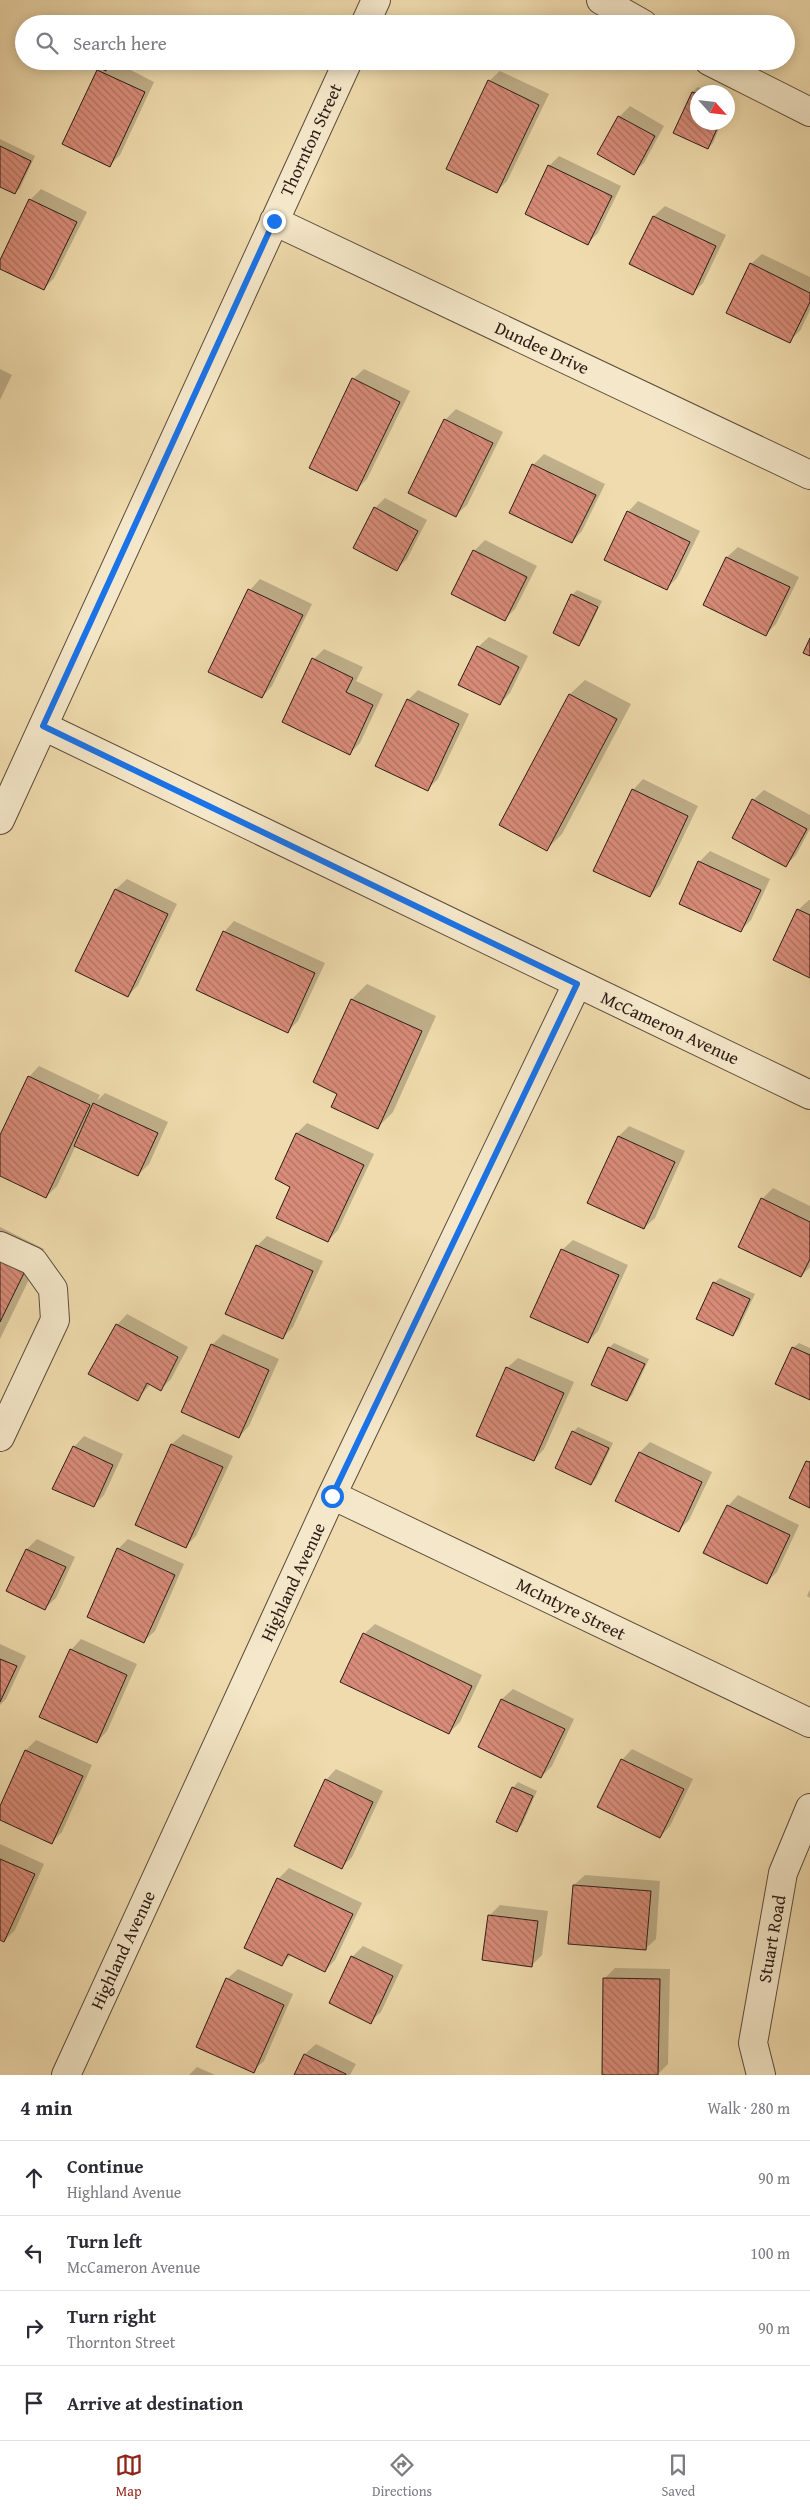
<!DOCTYPE html>
<html lang="en">
<head>
<meta charset="utf-8">
<style>
	:root { --surface:#fff; --page:#f7f7f7; --text:#2b2b33; --muted:#7c7c81; --line:#e1e1e2; --accent:#8f2418 }
	body { margin:0; font-family:"Gentium Book Plus",serif; background:var(--page); color:var(--text) }
	.compass { position:absolute; left:690px; top:85px; width:45px; height:45px; border-radius:50%; background:var(--surface); box-shadow:0 2px 12px #0003; rotate:117deg }
	.stop { position:absolute; width:15px; height:15px; margin:-11px; border:4px solid #1a73e8; border-radius:50%; background:#fff }
	.stop.end { background:#1a73e8; border-color:#fff; box-shadow:0 1px 5px #0008 }
	.list { margin:0; padding:0; list-style:none }
	h2 { display:flex; justify-content:space-between; align-items:center; height:65px; margin:0; padding:0 20px; font-size:21px }
	h2 small { font-size:16px; font-weight:400; color:var(--muted) }
	.list li { display:grid; grid-template-columns:32px 1fr auto; gap:15px; align-items:center; box-sizing:border-box; height:75px; padding:0 20px; border-top:1px solid var(--line) }
	.list b { display:block; font-size:19px; white-space:nowrap }
	.list p { margin:0; font-size:16px; white-space:nowrap; color:var(--muted) }
	.list em { font-size:16px; font-style:normal; color:var(--muted) }
	.icon { flex:none; width:28px; height:28px; fill:none; stroke:currentColor; stroke-width:2; stroke-linecap:round; stroke-linejoin:round }
	.map { position:relative; flex:none; width:810px; height:2075px; overflow:hidden }
	.search { position:absolute; background:var(--surface); box-shadow:0 2px 12px #0003; left:15px; right:15px; top:15px; height:55px; display:flex; align-items:center; gap:12px; box-sizing:border-box; padding:0 18px; border-radius:28px; color:var(--muted); font-size:19px }
	.sheet { height:365px; background:var(--surface) }
	nav { display:flex; justify-content:space-around; align-items:center; box-sizing:border-box; height:70px; border-top:1px solid var(--line); background:var(--surface); font-size:14px; color:var(--muted) }
	nav a { display:grid; justify-items:center; gap:2px }
	nav .on { color:var(--accent) }
	.map>svg:first-child { display:block }
	.shadow { fill:#0003 }
	.building { fill:url(#building-back-hatch); stroke:#2b1c17 }
	.lines { fill:none; stroke-linecap:round; stroke-linejoin:round }
	.minor-casing { stroke:#5c4c3c; stroke-width:30 }
	.minor { stroke:#f5e8ca; stroke-width:28 }
	.route { stroke:#1a73e8; stroke-width:6 }
	.labels { text-anchor:middle; stroke-width:4; stroke-linejoin:round; paint-order:stroke }
	.street-label { font-size:18px; fill:#2b1c17; stroke:#f5e8ca }
</style>
</head>
<body>
<div class="map">
<svg width="810" height="2075" viewBox="0 0 810 2075">
	<defs>
		<pattern id="building-back-hatch" width="6" height="6" patternUnits="userSpaceOnUse" patternTransform="scale(1.25)"><rect width="6" height="6" fill="#d98c79"/><path d="M-1 5l2 2M0 0l6 6M5-1l2 2" fill="none" stroke="#b07262"/></pattern>
	</defs>
	<rect width="100%" height="100%" fill="#efdbad"/>
	<filter id="stains"><feTurbulence type="fractalNoise" baseFrequency=".004" numOctaves="4"/><feColorMatrix values="0 0 0 0 .2 0 0 0 0 .09 0 0 0 0 .02 0 0 0 .5 -.17"/></filter>
	<radialGradient id="worn" r=".72"><stop offset=".6" stop-color="#630" stop-opacity="0"/><stop offset="1" stop-color="#630" stop-opacity=".3"/></radialGradient>
	<!-- shadow -->
	<path class="shadow" d="M 88,61 L 113,61 L 154,82 L 120,155 L 110,165 L 98,70 L 101,67 Z
		M 500,71 L 549,94 L 507,181 L 497,191 L 489,81 Z
		M 698,87 L 709,92 L 698,92 L 698,122 L 722,122 L 713,143 L 708,148 L 675,132 L 693,92 Z
		M 728,101 L 731,103 L 728,111 Z
		M 630,106 L 664,126 L 644,163 L 633,173 L 619,117 Z
		M 0,139 L 35,156 L 20,188 L 15,193 L 0,185 Z
		M 559,156 L 621,186 L 598,233 L 588,243 L 549,166 Z
		M 41,189 L 87,212 L 54,278 L 44,289 L 0,268 L 0,263 L 30,200 Z
		M 665,206 L 726,235 L 703,283 L 693,293 L 631,264 L 654,216 Z
		M 762,254 L 810,277 L 810,310 L 800,331 L 789,341 L 751,264 Z
		M 0,369 L 12,375 L 0,400 Z
		M 364,369 L 410,391 L 367,479 L 356,490 L 353,379 Z
		M 456,409 L 503,432 L 467,505 L 456,515 L 445,420 Z
		M 544,454 L 605,484 L 582,531 L 572,542 L 533,465 Z
		M 385,498 L 427,520 L 407,559 L 396,570 L 375,508 Z
		M 638,501 L 700,531 L 677,578 L 666,589 L 628,512 Z
		M 485,540 L 537,566 L 515,609 L 505,619 L 474,551 Z
		M 738,547 L 799,577 L 776,624 L 766,634 L 705,605 L 727,557 Z
		M 260,579 L 312,604 L 272,686 L 262,697 L 210,672 L 250,590 Z
		M 577,590 L 602,601 L 584,639 L 579,645 L 572,595 Z
		M 489,637 L 528,656 L 510,693 L 500,704 L 478,647 Z
		M 324,649 L 363,667 L 356,681 L 383,694 L 360,743 L 350,753 L 314,659 Z
		M 585,680 L 631,704 L 562,834 L 547,849 L 501,824 L 570,694 Z
		M 418,690 L 469,714 L 438,779 L 428,789 L 408,700 Z
		M 643,779 L 698,806 L 660,885 L 650,896 L 633,790 Z
		M 764,790 L 810,815 L 810,829 L 796,855 L 786,865 L 753,800 Z
		M 710,851 L 770,879 L 751,920 L 740,931 L 681,903 L 700,861 Z
		M 127,879 L 177,904 L 138,985 L 128,996 L 77,971 L 116,889 Z
		M 809,900 L 810,900 L 810,976 L 798,910 Z
		M 234,921 L 325,963 L 298,1021 L 288,1031 L 224,932 Z
		M 367,984 L 436,1016 L 393,1112 L 378,1127 L 339,1093 L 314,1082 L 352,999 Z
		M 39,1066 L 100,1095 L 97,1101 L 105,1093 L 168,1122 L 149,1164 L 138,1175 L 76,1145 L 57,1186 L 46,1197 L 0,1175 L 0,1138 L 29,1077 Z
		M 307,1123 L 374,1154 L 338,1230 L 328,1241 L 292,1186 L 297,1133 Z
		M 629,1126 L 685,1151 L 655,1218 L 644,1228 L 588,1203 L 619,1136 Z
		M 773,1188 L 810,1206 L 810,1267 L 801,1276 L 762,1199 Z
		M 0,1227 L 44,1249 L 0,1339 Z
		M 267,1236 L 323,1261 L 293,1327 L 282,1338 L 257,1246 Z
		M 573,1240 L 628,1265 L 598,1331 L 588,1342 L 562,1250 Z
		M 720,1278 L 755,1294 L 738,1330 L 733,1335 L 714,1283 Z
		M 127,1314 L 188,1347 L 171,1379 L 161,1389 L 151,1384 L 137,1399 L 117,1325 Z
		M 223,1334 L 279,1359 L 249,1426 L 239,1437 L 212,1345 Z
		M 614,1343 L 649,1359 L 632,1395 L 627,1400 L 609,1348 Z
		M 799,1343 L 810,1348 L 810,1399 L 793,1348 Z
		M 518,1358 L 574,1382 L 544,1449 L 534,1460 L 507,1368 Z
		M 578,1427 L 613,1443 L 596,1479 L 591,1484 L 573,1432 Z
		M 183,1434 L 233,1456 L 196,1536 L 186,1546 L 137,1524 L 172,1444 Z
		M 84,1436 L 123,1454 L 104,1495 L 93,1506 L 74,1447 Z
		M 650,1442 L 712,1472 L 689,1520 L 679,1530 L 640,1452 Z
		M 738,1495 L 799,1525 L 777,1572 L 766,1583 L 728,1506 Z
		M 37,1539 L 75,1557 L 56,1598 L 45,1608 L 7,1590 L 27,1549 Z
		M 128,1539 L 184,1564 L 155,1631 L 144,1641 L 118,1549 Z
		M 810,1589 L 810,1598 L 807,1596 Z
		M 375,1624 L 482,1675 L 460,1722 L 449,1733 L 364,1634 Z
		M 81,1639 L 137,1664 L 107,1731 L 97,1742 L 71,1650 Z
		M 0,1644 L 26,1656 L 6,1699 L 0,1705 Z
		M 513,1689 L 574,1719 L 552,1766 L 541,1777 L 479,1747 L 502,1699 Z
		M 36,1740 L 92,1765 L 62,1832 L 52,1842 L 0,1819 L 0,1809 L 26,1750 Z
		M 632,1749 L 693,1779 L 670,1826 L 660,1837 L 622,1760 Z
		M 336,1769 L 383,1791 L 352,1857 L 342,1867 L 326,1780 Z
		M 518,1782 L 537,1791 L 522,1825 L 517,1830 L 513,1788 Z
		M 0,1844 L 44,1864 L 15,1930 L 4,1941 L 0,1939 Z
		M 289,1868 L 362,1903 L 335,1960 L 325,1971 L 291,1955 L 282,1964 L 278,1879 Z
		M 585,1875 L 660,1881 L 656,1939 L 645,1949 L 574,1885 Z
		M 500,1905 L 548,1911 L 542,1955 L 532,1965 L 489,1916 Z
		M 363,1946 L 403,1965 L 381,2012 L 370,2022 L 330,2003 L 352,1957 Z
		M 615,1968 L 670,1969 L 668,2064 L 658,2074 L 604,1979 Z
		M 238,1969 L 293,1994 L 264,2061 L 253,2071 L 227,1979 Z
		M 316,2044 L 356,2064 L 350,2075 L 295,2075 L 305,2054 Z
		M 197,2067 L 215,2075 L 189,2075 Z"/>
	<!-- building -->
	<path class="building" d="M 85,61 L 111,61 L 106,71 Z
		M 97,70 L 145,92 L 110,167 L 62,144 Z
		M 488,80 L 539,105 L 497,193 L 446,169 Z
		M 692,92 L 698,94 L 698,122 L 720,122 L 708,149 L 673,133 Z
		M 618,116 L 655,136 L 634,175 L 597,154 Z
		M 0,146 L 31,161 L 15,194 L 0,187 Z
		M 548,165 L 612,196 L 588,245 L 525,214 Z
		M 29,199 L 77,222 L 44,290 L 0,269 L 0,260 Z
		M 653,216 L 716,246 L 693,295 L 629,264 Z
		M 750,263 L 810,293 L 810,302 L 790,343 L 726,313 Z
		M 352,378 L 400,402 L 357,491 L 309,468 Z
		M 444,419 L 493,443 L 456,517 L 408,493 Z
		M 532,464 L 596,495 L 572,543 L 509,513 Z
		M 374,507 L 418,531 L 397,571 L 353,548 Z
		M 627,511 L 690,542 L 667,590 L 604,560 Z
		M 473,550 L 527,577 L 505,621 L 451,594 Z
		M 726,557 L 790,587 L 766,636 L 703,605 Z
		M 248,589 L 303,615 L 262,698 L 208,672 Z
		M 571,594 L 598,607 L 579,646 L 553,633 Z
		M 810,638 L 810,656 L 803,653 Z
		M 477,646 L 519,667 L 500,705 L 458,685 Z
		M 312,658 L 353,678 L 346,692 L 373,705 L 350,755 L 282,722 Z
		M 569,694 L 617,719 L 547,851 L 499,825 Z
		M 407,699 L 459,724 L 428,791 L 375,766 Z
		M 632,789 L 688,816 L 650,897 L 593,871 Z
		M 752,799 L 807,829 L 786,867 L 732,838 Z
		M 698,861 L 761,890 L 741,932 L 679,904 Z
		M 115,889 L 168,914 L 128,997 L 75,971 Z
		M 797,909 L 810,915 L 810,978 L 773,960 Z
		M 223,931 L 315,973 L 288,1033 L 196,990 Z
		M 351,999 L 422,1031 L 378,1129 L 331,1107 L 337,1094 L 313,1082 Z
		M 28,1076 L 90,1105 L 46,1198 L 0,1176 L 0,1135 Z
		M 93,1103 L 158,1133 L 138,1176 L 74,1146 Z
		M 296,1133 L 364,1165 L 328,1242 L 276,1218 L 290,1187 L 275,1179 Z
		M 618,1136 L 675,1162 L 644,1229 L 587,1203 Z
		M 761,1198 L 810,1222 L 810,1259 L 801,1277 L 738,1247 Z
		M 256,1245 L 313,1271 L 283,1339 L 225,1314 Z
		M 561,1249 L 619,1275 L 588,1343 L 530,1317 Z
		M 0,1254 L 27,1267 L 0,1322 Z
		M 713,1282 L 750,1299 L 733,1336 L 696,1319 Z
		M 116,1324 L 178,1357 L 161,1391 L 147,1383 L 138,1401 L 88,1374 Z
		M 211,1344 L 269,1370 L 239,1438 L 181,1412 Z
		M 608,1347 L 645,1364 L 627,1401 L 591,1385 Z
		M 792,1347 L 810,1355 L 810,1400 L 775,1384 Z
		M 506,1367 L 564,1393 L 534,1461 L 476,1436 Z
		M 572,1431 L 609,1448 L 591,1485 L 555,1468 Z
		M 171,1444 L 223,1467 L 186,1548 L 135,1525 Z
		M 73,1446 L 113,1465 L 94,1507 L 52,1489 Z
		M 639,1452 L 702,1482 L 679,1532 L 615,1501 Z
		M 806,1461 L 810,1462 L 810,1508 L 789,1498 Z
		M 727,1505 L 790,1535 L 767,1584 L 703,1553 Z
		M 117,1548 L 175,1575 L 144,1643 L 87,1617 Z
		M 26,1549 L 66,1567 L 45,1610 L 6,1591 Z
		M 363,1633 L 472,1686 L 449,1734 L 340,1682 Z
		M 70,1649 L 127,1675 L 97,1743 L 39,1717 Z
		M 0,1659 L 17,1666 L 0,1702 Z
		M 501,1699 L 565,1729 L 541,1778 L 478,1747 Z
		M 25,1750 L 83,1776 L 52,1844 L 0,1820 L 0,1806 Z
		M 621,1759 L 684,1789 L 660,1838 L 597,1807 Z
		M 325,1779 L 373,1802 L 342,1869 L 294,1846 Z
		M 512,1787 L 533,1796 L 517,1832 L 496,1822 Z
		M 0,1859 L 35,1874 L 4,1942 L 0,1940 Z
		M 277,1878 L 353,1914 L 325,1972 L 288,1954 L 282,1966 L 244,1948 Z
		M 573,1885 L 651,1891 L 646,1950 L 568,1944 Z
		M 488,1915 L 538,1921 L 532,1967 L 482,1960 Z
		M 351,1956 L 393,1976 L 371,2024 L 329,2003 Z
		M 226,1978 L 284,2005 L 254,2073 L 196,2047 Z
		M 603,1978 L 660,1979 L 658,2075 L 602,2075 Z
		M 304,2054 L 346,2074 L 346,2075 L 294,2075 Z"/>
	<g class="lines">
		<defs>
			<path id="minor" d="M 601,0 L 643,24
				M 365,24 L 376,0
				M 709,61 L 810,112
				M 274,221 L 810,475
				M 43,726 L 810,1095
				M 0,820 L 348,61
				M 0,1246 L 33,1261 L 53,1289 L 55,1320 L 0,1437
				M 332,1495 L 810,1723
				M 66,2075 L 332,1495 L 577,984
				M 761,2075 L 753,2043 L 783,1873 L 810,1808"/>
		</defs>
		<!-- minor casing -->
		<use href="#minor" class="minor-casing"/>
		<!-- minor -->
		<use href="#minor" class="minor"/>
	</g>
	<g class="lines">
		<!-- route -->
		<path class="route" d="M 274,221 L 43,726 L 577,984 L 332,1496"/>
	</g>
	<g class="labels">
		<!-- street labels -->
		<g class="street-label">
			<text transform="translate(311 140) rotate(-65)" y="6">Thornton Street</text>
			<text transform="translate(542 348) rotate(25)" y="6">Dundee Drive</text>
			<text transform="translate(670 1028) rotate(25)" y="6">McCameron Avenue</text>
			<text transform="translate(293 1582) rotate(-65)" y="6">Highland Avenue</text>
			<text transform="translate(571 1609) rotate(26)" y="6">McIntyre Street</text>
			<text transform="translate(772 1939) rotate(-80)" y="6">Stuart Road</text>
			<text transform="translate(123 1950) rotate(-65)" y="6">Highland Avenue</text>
		</g>
	</g>
	<rect width="100%" height="100%" filter="url(#stains)"/>
	<rect width="100%" height="100%" fill="url(#worn)"/>
</svg>
<svg class="compass" viewBox="-18 -18 36 36"><path d="M0-13l5 13h-10z" fill="#e53935"/><path d="M0 13l5-13h-10z" fill="#7c7c81"/></svg>
<div class="stop" style="left:332px;top:1496px"></div>
<div class="stop end" style="left:274px;top:221px"></div>
<div class="search"><svg class="icon" aria-label="search" viewBox="0 0 24 24"><circle cx="10" cy="10" r="6"/><path d="M15 15l6 6"/></svg>Search here</div>
</div>
<section class="sheet">
<h2>4 min<small>Walk · 280 m</small></h2>
<ul class="list">
<li><svg class="icon" aria-label="ahead" viewBox="0 0 24 24"><path d="M12 20V5M6 11l6-6 6 6"/></svg><div><b>Continue</b><p>Highland Avenue</p></div><em>90 m</em></li>
<li><svg class="icon" aria-label="left" viewBox="0 0 24 24"><path d="M17 20v-9H6M10 6l-5 5 5 5"/></svg><div><b>Turn left</b><p>McCameron Avenue</p></div><em>100 m</em></li>
<li><svg class="icon" aria-label="right" viewBox="0 0 24 24"><path d="M7 20v-9h11M14 6l5 5-5 5"/></svg><div><b>Turn right</b><p>Thornton Street</p></div><em>90 m</em></li>
<li><svg class="icon" aria-label="arrive" viewBox="0 0 24 24"><path d="M6 21V4h12l-3 4 3 4H6"/></svg><div><b>Arrive at destination</b></div></li>
</ul>
</section>
<nav>
<a class="on"><svg class="icon" aria-label="map" viewBox="0 0 24 24"><path d="M3 6l6-2 6 2 6-2v14l-6 2-6-2-6 2zM9 4v14M15 6v14"/></svg>Map</a>
<a><svg class="icon" aria-label="directions" viewBox="0 0 24 24"><path d="M12 3l9 9-9 9-9-9zM9 14v-3h6M13 9l2 2-2 2"/></svg>Directions</a>
<a><svg class="icon" aria-label="saved" viewBox="0 0 24 24"><path d="M7 4h10v16l-5-4-5 4z"/></svg>Saved</a>
</nav>
</body>
</html>
